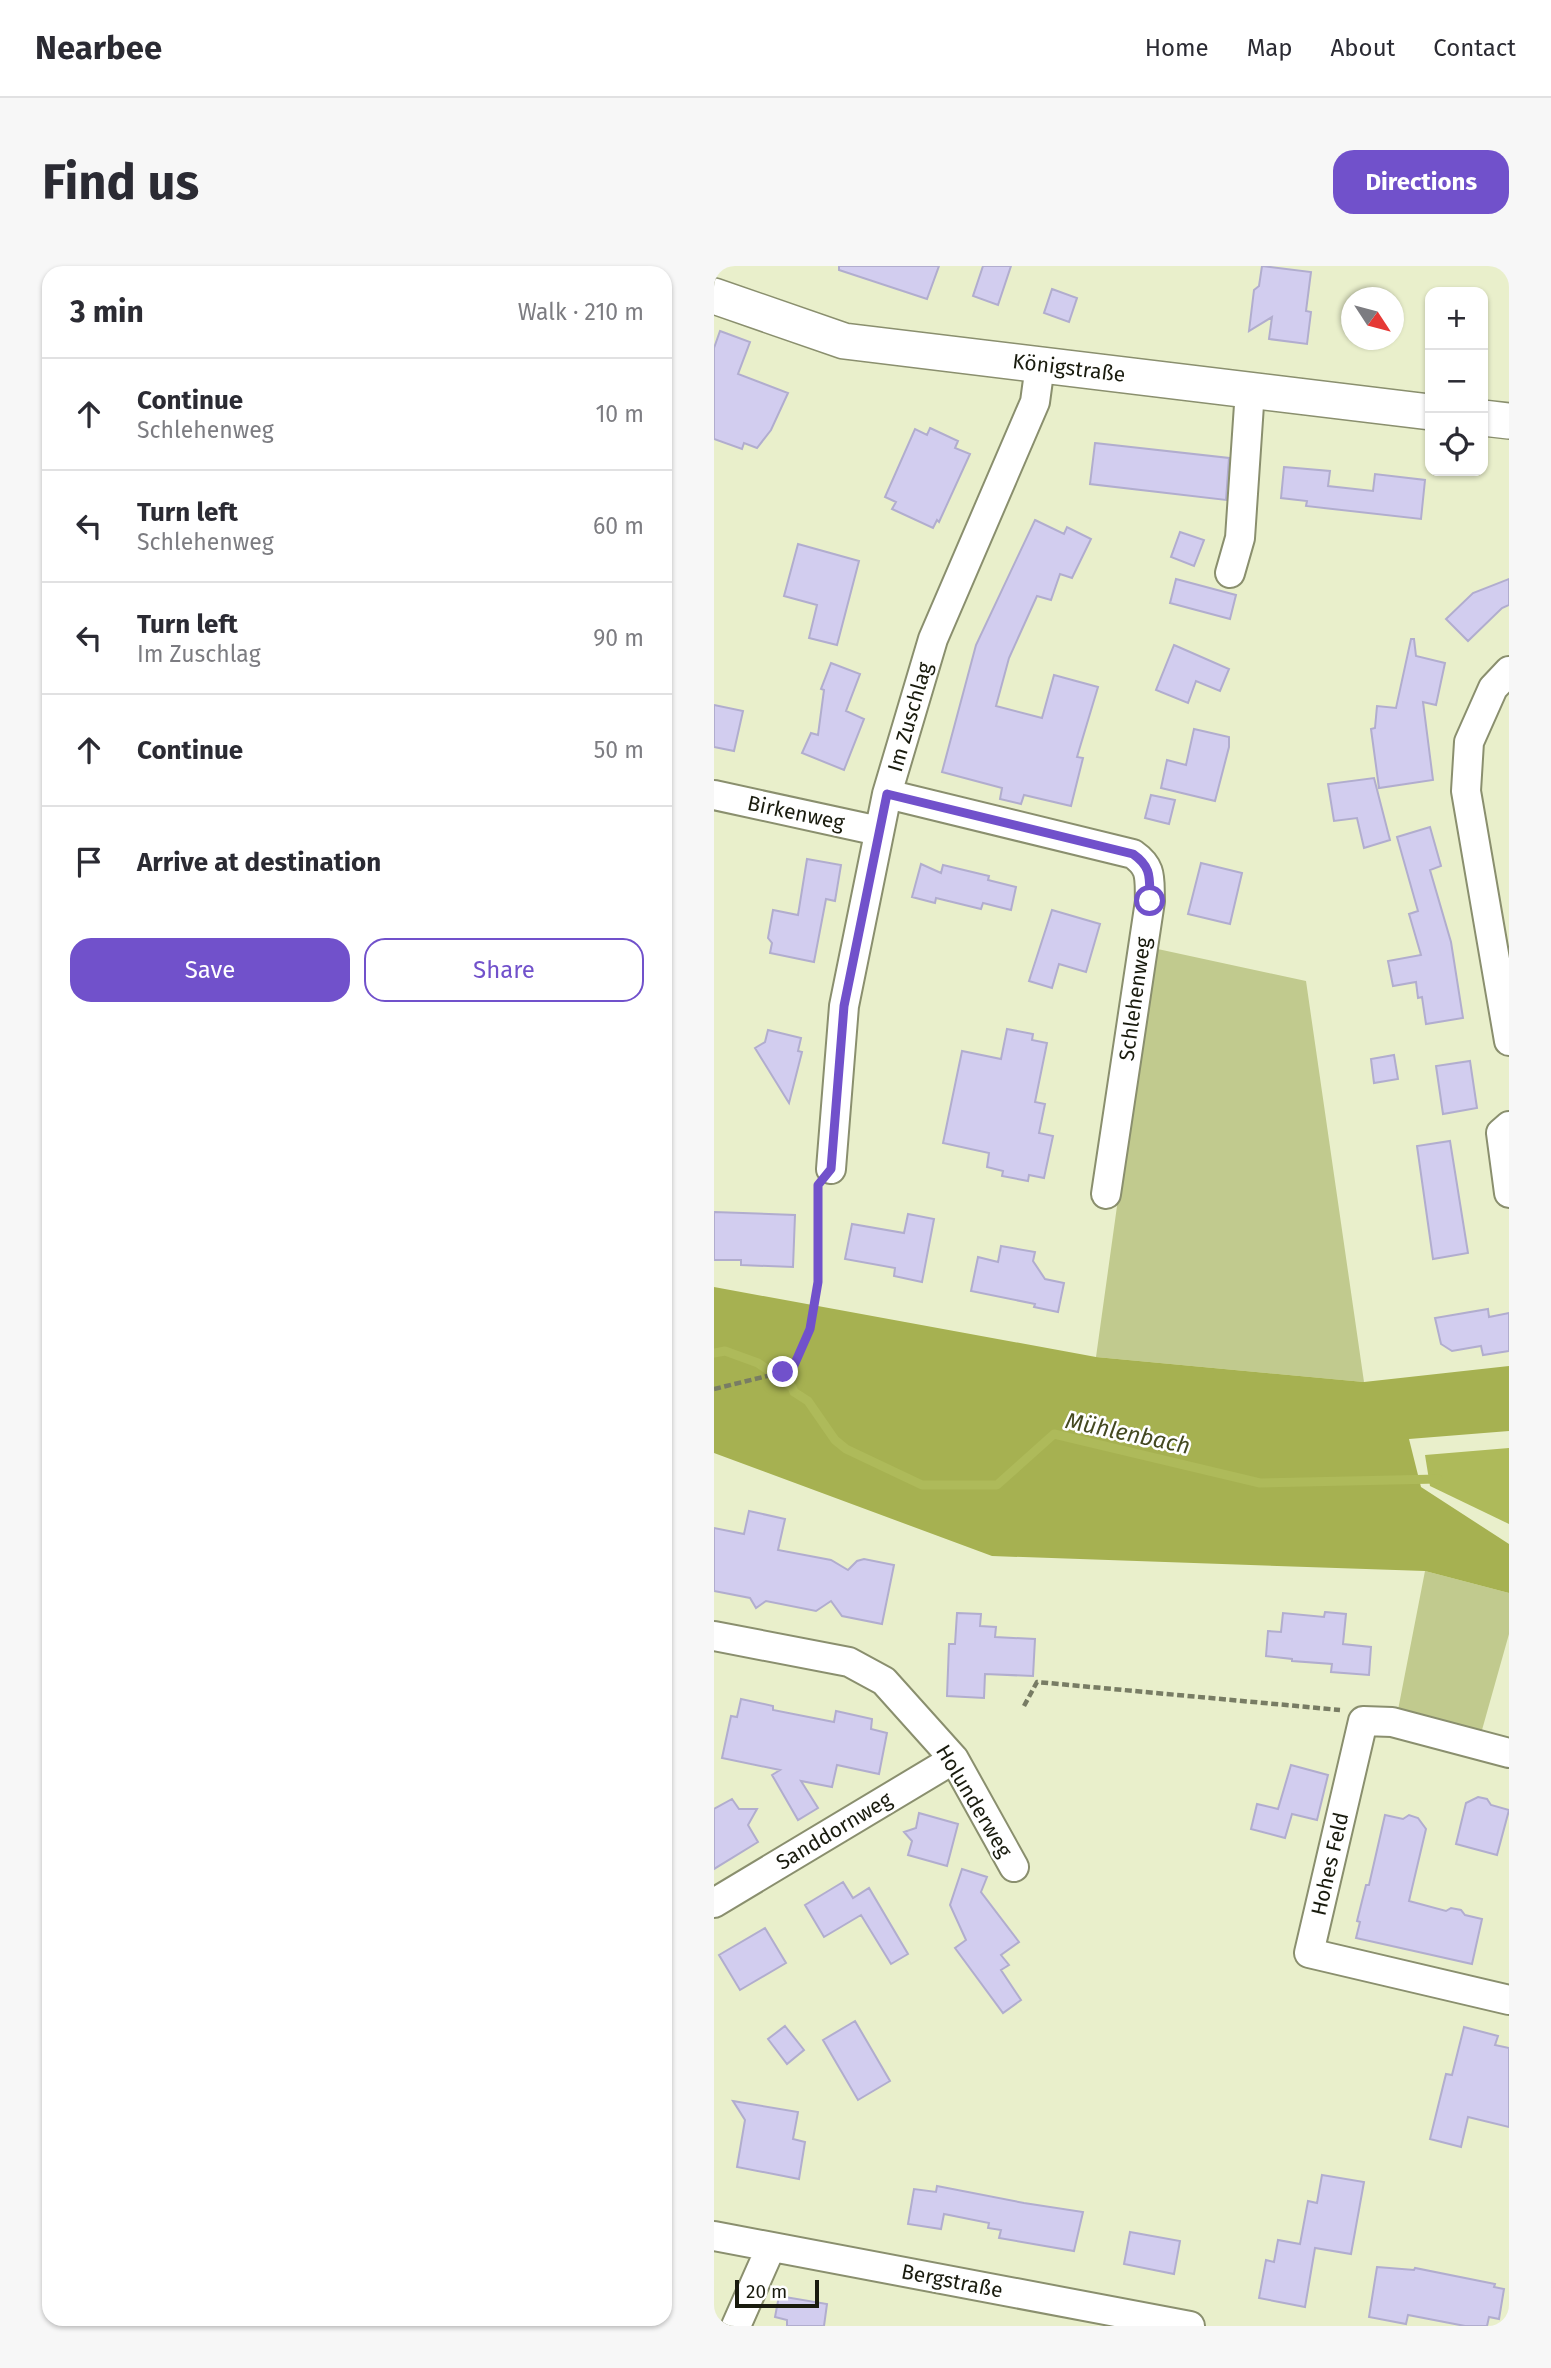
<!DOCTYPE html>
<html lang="en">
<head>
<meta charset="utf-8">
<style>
	:root { --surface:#fff; --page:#f7f7f7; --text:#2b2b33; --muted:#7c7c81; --line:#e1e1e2; --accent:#7151cb }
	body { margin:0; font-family:"Fira Sans",sans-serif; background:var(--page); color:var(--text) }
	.controls { position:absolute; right:21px; top:21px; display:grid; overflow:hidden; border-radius:14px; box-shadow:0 2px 5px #0004 }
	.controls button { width:63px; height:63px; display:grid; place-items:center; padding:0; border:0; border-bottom:2px solid var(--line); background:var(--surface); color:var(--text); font:35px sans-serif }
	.compass { position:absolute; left:627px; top:21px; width:63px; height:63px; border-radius:50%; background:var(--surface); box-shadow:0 2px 5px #0004; rotate:126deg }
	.scale { position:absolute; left:21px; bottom:18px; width:84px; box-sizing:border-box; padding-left:7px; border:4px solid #191b0e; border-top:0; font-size:19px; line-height:24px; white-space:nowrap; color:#191b0e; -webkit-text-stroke:5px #fff; paint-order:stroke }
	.stop { position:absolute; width:21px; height:21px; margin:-16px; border:5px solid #7151cb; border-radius:50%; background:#fff }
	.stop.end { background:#7151cb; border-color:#fff; box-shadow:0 2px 7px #0008 }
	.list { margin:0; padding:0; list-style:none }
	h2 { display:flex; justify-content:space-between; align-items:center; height:91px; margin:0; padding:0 28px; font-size:30px }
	h2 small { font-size:23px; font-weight:400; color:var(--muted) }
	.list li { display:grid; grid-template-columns:46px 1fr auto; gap:21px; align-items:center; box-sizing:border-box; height:112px; padding:0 28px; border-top:2px solid var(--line) }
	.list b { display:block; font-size:26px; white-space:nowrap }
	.list p { margin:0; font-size:23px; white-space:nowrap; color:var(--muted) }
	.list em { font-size:23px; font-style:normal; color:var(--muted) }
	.actions { display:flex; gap:14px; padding:21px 28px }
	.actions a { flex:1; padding:16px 0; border:2px solid var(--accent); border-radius:21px; text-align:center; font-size:24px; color:var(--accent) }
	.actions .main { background:var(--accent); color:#fff }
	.icon { flex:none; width:38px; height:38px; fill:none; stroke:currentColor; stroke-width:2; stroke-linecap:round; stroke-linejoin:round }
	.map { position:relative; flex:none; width:795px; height:2060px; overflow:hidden; border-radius:21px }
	header { display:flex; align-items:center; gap:42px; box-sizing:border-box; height:98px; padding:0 35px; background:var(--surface); border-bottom:2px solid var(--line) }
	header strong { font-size:33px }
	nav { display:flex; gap:38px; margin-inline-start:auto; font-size:24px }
	.intro { display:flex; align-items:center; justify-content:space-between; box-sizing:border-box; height:168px; padding:0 42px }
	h1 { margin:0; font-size:49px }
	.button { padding:18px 32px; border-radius:21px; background:var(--accent); color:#fff; font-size:24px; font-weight:700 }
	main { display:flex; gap:42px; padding:0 42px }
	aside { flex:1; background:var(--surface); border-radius:21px; box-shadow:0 2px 5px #0004 }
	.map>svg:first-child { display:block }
	.green { fill:#c1ca8e }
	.forest { fill:#a6b151 }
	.water { fill:#aeba5a }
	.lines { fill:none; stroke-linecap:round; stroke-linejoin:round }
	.stream { stroke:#aeba5a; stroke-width:9 }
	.building { fill:#d2cdef; stroke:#b1adce; stroke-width:2 }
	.minor-casing { stroke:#8a8f6e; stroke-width:32 }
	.major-casing { stroke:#8a8f6e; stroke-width:38 }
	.path { stroke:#787c64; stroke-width:4.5; stroke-dasharray:7 3.5; stroke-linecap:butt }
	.minor { stroke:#fff; stroke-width:28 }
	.major { stroke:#fff; stroke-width:35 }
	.route { stroke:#7151cb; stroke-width:9 }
	.labels { text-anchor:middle; stroke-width:5; stroke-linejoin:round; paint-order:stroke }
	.street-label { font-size:21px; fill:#191b0e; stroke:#fff }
	.water-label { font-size:23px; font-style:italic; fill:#444921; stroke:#fff }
</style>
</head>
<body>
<header>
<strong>Nearbee</strong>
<nav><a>Home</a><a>Map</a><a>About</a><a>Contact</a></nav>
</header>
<div class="intro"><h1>Find us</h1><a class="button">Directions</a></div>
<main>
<aside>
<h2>3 min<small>Walk · 210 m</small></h2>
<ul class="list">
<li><svg class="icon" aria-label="ahead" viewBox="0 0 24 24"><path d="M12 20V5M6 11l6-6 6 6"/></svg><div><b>Continue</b><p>Schlehenweg</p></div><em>10 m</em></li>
<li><svg class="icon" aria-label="left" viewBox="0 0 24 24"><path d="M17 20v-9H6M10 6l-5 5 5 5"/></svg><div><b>Turn left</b><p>Schlehenweg</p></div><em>60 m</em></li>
<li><svg class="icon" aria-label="left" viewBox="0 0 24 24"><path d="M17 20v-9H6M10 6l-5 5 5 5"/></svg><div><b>Turn left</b><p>Im Zuschlag</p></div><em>90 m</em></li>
<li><svg class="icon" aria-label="ahead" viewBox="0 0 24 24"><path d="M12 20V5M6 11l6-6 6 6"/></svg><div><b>Continue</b></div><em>50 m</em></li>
<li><svg class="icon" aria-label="arrive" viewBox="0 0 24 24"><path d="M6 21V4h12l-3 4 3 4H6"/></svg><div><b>Arrive at destination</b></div></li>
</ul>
<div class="actions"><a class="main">Save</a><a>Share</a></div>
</aside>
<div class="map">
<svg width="795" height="2060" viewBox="0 0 795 2060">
	<rect width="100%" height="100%" fill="#e9efcb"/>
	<!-- green -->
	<path class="green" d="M 439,682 L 592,715 L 650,1116 L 382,1091 Z
		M 711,1305 L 795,1327 L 795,1368 L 768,1464 L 684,1444 Z"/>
	<!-- forest -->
	<path class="forest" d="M 0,1021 L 382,1091 L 650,1116 L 795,1100 L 795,1165 L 695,1173 L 707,1221 L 795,1278 L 795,1327 L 711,1305 L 278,1290 L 0,1187 Z"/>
	<!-- water -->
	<path class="water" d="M 795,1182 L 795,1258 L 716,1220 L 711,1189 Z"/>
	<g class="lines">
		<!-- stream -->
		<path class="stream" d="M 0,1087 L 11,1085 L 44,1097 L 78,1121 L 80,1126 L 94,1135 L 121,1174 L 132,1183 L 208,1219 L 283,1219 L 340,1168 L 546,1217 L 724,1213"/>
	</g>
	<!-- building -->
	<path class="building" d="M 125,0 L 225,0 L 213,33 L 125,4 Z
		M 269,0 L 297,0 L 284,39 L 259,30 Z
		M 548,0 L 597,6 L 592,45 L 597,46 L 593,78 L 555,73 L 558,51 L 535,65 L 540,24 L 545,20 Z
		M 338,23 L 363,32 L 355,56 L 330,47 Z
		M 6,65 L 36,76 L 24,108 L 74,127 L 57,164 L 43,182 L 30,177 L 28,183 L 0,173 L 0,82 Z
		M 216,162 L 244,175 L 241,182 L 256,188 L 225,256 L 223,254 L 219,262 L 178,243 L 182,236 L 171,231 L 201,163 L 213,169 Z
		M 381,177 L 515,192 L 512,234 L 376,218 Z
		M 570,201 L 616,205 L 614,220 L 659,225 L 661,208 L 711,214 L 707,253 L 592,240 L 593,235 L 567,232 Z
		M 321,254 L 350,268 L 353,261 L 377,273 L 358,312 L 346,308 L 337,334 L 323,330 L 295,392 L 282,440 L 328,452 L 340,409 L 384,421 L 363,491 L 369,492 L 357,540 L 310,529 L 307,538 L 286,533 L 288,522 L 228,506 L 262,379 Z
		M 466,266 L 490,274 L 480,300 L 457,291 Z
		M 84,278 L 145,295 L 123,379 L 95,372 L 103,339 L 70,330 Z
		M 462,313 L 522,329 L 516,353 L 456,337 Z
		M 795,313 L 795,339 L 788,342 L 754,375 L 732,353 L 759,327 Z
		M 697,373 L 700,373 L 702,390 L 731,397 L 722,439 L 709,436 L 719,514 L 665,522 L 657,463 L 661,462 L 663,440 L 682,442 Z
		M 460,379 L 515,403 L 506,425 L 482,415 L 474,437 L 442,424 Z
		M 117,397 L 146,408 L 132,445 L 150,453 L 130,504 L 88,487 L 97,467 L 104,469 L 110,424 L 107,423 Z
		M 0,439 L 29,445 L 20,485 L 0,481 Z
		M 480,463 L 515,471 L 515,481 L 501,535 L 447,522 L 453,494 L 472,499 Z
		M 660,512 L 676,574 L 650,582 L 643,552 L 620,555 L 614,518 Z
		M 437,529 L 461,534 L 455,558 L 431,552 Z
		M 716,561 L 727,600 L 716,604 L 737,676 L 749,752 L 712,758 L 708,731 L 704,732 L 702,716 L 679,720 L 674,695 L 707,689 L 695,648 L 704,645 L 683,571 Z
		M 93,593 L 127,599 L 121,635 L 112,633 L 100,696 L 56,687 L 58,677 L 54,672 L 59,644 L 84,649 Z
		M 487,597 L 528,607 L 516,658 L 474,648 Z
		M 207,598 L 227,607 L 229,599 L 275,610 L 274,614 L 302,621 L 297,644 L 269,637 L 267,643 L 222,632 L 221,637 L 198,631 Z
		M 338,644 L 386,658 L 372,706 L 345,698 L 338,722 L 315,715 Z
		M 293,763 L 319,768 L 318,774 L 333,777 L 321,836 L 331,838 L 325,867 L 339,870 L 330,912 L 315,909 L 314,915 L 288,910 L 289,905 L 273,901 L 275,887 L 229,877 L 248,785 L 287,793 Z
		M 54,764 L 87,772 L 84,785 L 88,786 L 75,837 L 41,782 L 51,776 Z
		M 680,789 L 684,813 L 660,817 L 657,793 Z
		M 756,795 L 763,842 L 729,848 L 722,800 Z
		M 736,875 L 754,987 L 719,993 L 703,880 Z
		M 0,946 L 81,949 L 79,1001 L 27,999 L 27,994 L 0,994 Z
		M 194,948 L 220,953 L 208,1016 L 180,1010 L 181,1002 L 131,993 L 138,958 L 190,967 Z
		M 287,980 L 321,986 L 319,995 L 331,1013 L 350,1017 L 344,1046 L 320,1041 L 321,1038 L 257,1025 L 264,991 L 284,996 Z
		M 774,1043 L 775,1051 L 795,1047 L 795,1085 L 769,1089 L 767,1080 L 738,1085 L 727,1078 L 721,1052 Z
		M 35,1245 L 71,1253 L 64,1284 L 117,1294 L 134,1304 L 143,1295 L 150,1293 L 180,1299 L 168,1358 L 128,1350 L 117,1335 L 102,1345 L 52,1335 L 42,1342 L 36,1332 L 0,1325 L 0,1262 L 30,1268 Z
		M 611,1346 L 632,1348 L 629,1378 L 657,1381 L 655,1409 L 617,1406 L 618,1398 L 578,1395 L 578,1393 L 552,1390 L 554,1365 L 567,1366 L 569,1347 L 610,1351 Z
		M 243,1347 L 267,1348 L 266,1360 L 282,1361 L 281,1371 L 321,1373 L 319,1410 L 271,1408 L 270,1432 L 233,1430 L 235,1378 L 241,1378 Z
		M 27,1433 L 59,1440 L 59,1444 L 120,1456 L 122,1445 L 158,1453 L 157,1463 L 173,1467 L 165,1508 L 123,1499 L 118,1521 L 87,1515 L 104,1542 L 84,1554 L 58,1509 L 66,1504 L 8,1492 L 17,1450 L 23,1451 Z
		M 577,1499 L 614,1509 L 603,1554 L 578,1548 L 571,1572 L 537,1563 L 543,1538 L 564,1543 Z
		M 764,1531 L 773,1533 L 777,1539 L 795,1544 L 783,1589 L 742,1578 L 752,1537 Z
		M 18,1533 L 25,1543 L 43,1543 L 34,1559 L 44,1576 L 0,1603 L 0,1543 Z
		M 205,1547 L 244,1558 L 233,1600 L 194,1589 L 198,1575 L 190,1566 L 202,1562 Z
		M 671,1549 L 689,1553 L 695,1549 L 704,1552 L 712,1563 L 695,1635 L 732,1645 L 737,1642 L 747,1644 L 751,1649 L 768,1653 L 758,1698 L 642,1672 L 646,1656 L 643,1655 L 652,1619 L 655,1619 Z
		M 248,1603 L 273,1611 L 267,1626 L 305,1676 L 287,1689 L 295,1699 L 287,1704 L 307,1734 L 289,1747 L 241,1682 L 252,1674 L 236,1639 Z
		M 129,1616 L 139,1632 L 155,1622 L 194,1688 L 177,1698 L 147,1649 L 110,1671 L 91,1639 Z
		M 51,1662 L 72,1697 L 26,1724 L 5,1689 Z
		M 141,1755 L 176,1815 L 144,1834 L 109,1774 Z
		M 71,1760 L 90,1784 L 73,1798 L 54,1773 Z
		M 750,1761 L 784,1770 L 781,1779 L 795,1782 L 795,1861 L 754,1851 L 747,1881 L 716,1873 L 732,1808 L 738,1809 Z
		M 19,1835 L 84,1846 L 79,1873 L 91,1876 L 85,1913 L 23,1901 L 31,1854 Z
		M 608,1909 L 650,1916 L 637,1988 L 601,1982 L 591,2041 L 545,2032 L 552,1994 L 560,1996 L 564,1974 L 586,1978 L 594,1935 L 603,1937 Z
		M 223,1920 L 310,1937 L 369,1946 L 360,1985 L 285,1972 L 287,1964 L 274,1962 L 275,1957 L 230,1948 L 227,1963 L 194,1958 L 200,1923 L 222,1926 Z
		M 416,1966 L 466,1975 L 460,2008 L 410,1998 Z
		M 663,2001 L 700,2004 L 701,2002 L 781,2018 L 780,2021 L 790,2023 L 785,2053 L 775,2051 L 773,2060 L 751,2060 L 694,2049 L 692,2058 L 655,2051 Z
		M 65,2030 L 113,2038 L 110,2060 L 73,2060 L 73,2054 L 61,2051 Z"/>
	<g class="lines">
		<defs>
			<path id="minor" d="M 516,307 L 526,272 L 536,124
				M 795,405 L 779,422 L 755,476 L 752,525 L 795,775
				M 173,528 L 419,588 C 439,602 435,613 436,635 L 392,928
				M 0,529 L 165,565
				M 795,860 L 787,867 L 795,927
				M 117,903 L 130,740 L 173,528 L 219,373 L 321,136 L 326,99
				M 0,1370 L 135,1396 L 170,1415 L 240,1493 L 300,1601
				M 795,1487 L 678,1456 L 649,1455 L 595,1687 L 795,1734
				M 0,1637 L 240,1493
				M 0,1970 L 476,2060
				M 22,2060 L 57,1981"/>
			<path id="major" d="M 0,30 L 130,75 L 716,146
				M 769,152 L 795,155"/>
		</defs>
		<!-- minor casing -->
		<use href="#minor" class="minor-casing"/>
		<!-- major casing -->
		<use href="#major" class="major-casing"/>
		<!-- path -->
		<path class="path" d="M 0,1123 L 78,1104 L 96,1063 L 104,1015 L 104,924
			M 310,1440 L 323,1416 L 626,1444"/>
		<!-- minor -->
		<use href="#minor" class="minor"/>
		<!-- major -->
		<use href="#major" class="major"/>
	</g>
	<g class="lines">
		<!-- route -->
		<path class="route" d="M 69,1106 L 78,1104 L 96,1063 L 104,1016 L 104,919 L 117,903 L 130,740 L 173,528 L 419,588 C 439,602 435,613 436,635"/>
	</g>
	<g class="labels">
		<!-- street labels -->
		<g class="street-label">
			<text transform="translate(355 102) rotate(7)" y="7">Königstraße</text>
			<text transform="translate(196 451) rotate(-74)" y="7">Im Zuschlag</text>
			<text transform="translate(82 547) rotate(12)" y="7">Birkenweg</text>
			<text transform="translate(421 733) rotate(-82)" y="7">Schlehenweg</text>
			<text transform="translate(260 1535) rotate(59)" y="7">Holunderweg</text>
			<text transform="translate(120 1565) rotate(-31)" y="7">Sanddornweg</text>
			<text transform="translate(616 1598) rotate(-77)" y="7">Hohes Feld</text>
			<text transform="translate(238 2015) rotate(11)" y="7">Bergstraße</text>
		</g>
		<!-- water labels -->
		<g class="water-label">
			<text transform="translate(414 1167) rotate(12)" y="8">Mühlenbach</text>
		</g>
	</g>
</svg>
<div class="controls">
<button>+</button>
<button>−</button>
<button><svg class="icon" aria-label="locate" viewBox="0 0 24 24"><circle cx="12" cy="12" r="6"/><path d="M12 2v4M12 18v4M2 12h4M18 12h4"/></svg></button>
</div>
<svg class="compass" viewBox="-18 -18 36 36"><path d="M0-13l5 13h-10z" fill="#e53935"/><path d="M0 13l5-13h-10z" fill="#7c7c81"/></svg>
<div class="scale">20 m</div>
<div class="stop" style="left:436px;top:635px"></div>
<div class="stop end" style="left:69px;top:1106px"></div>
</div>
</main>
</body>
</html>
